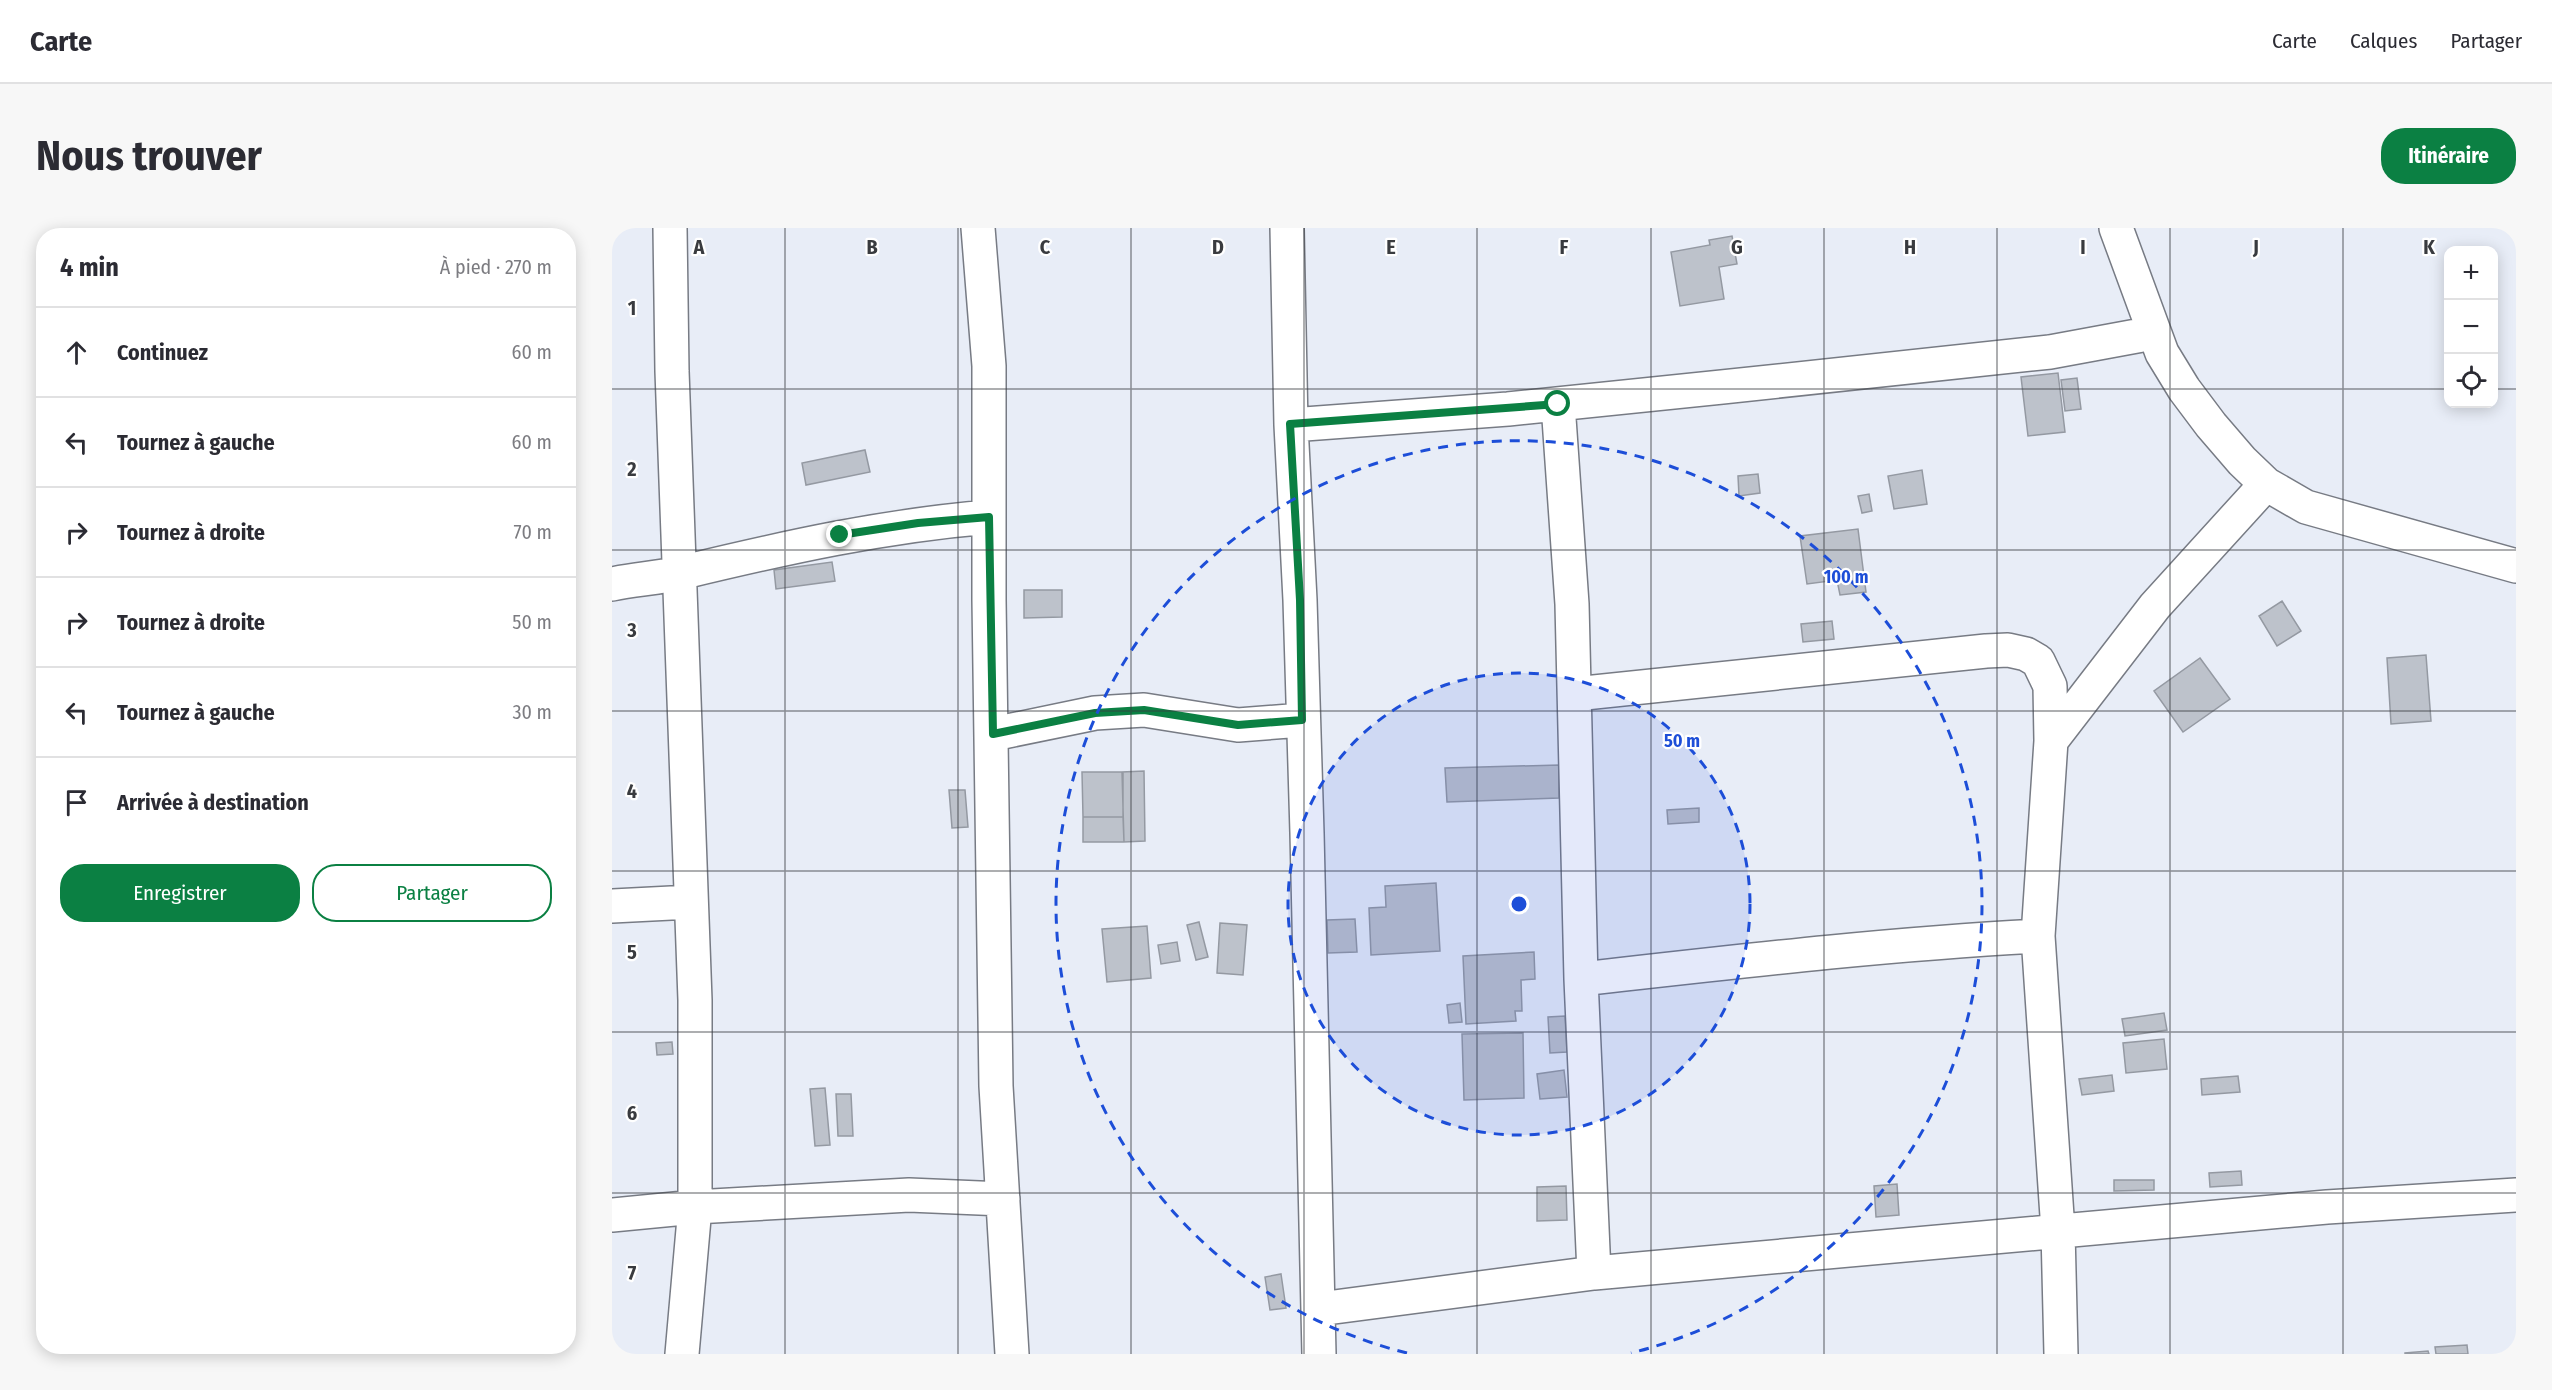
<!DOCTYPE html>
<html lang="fr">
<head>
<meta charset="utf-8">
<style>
	:root { --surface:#fff; --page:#f7f7f7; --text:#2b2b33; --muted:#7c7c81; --line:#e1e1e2; --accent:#0b8043 }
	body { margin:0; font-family:"Fira Sans Condensed",sans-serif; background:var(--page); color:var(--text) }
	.controls { position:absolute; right:18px; top:18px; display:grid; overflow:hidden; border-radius:12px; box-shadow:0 3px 15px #0003 }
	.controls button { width:54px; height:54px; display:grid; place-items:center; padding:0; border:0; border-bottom:2px solid var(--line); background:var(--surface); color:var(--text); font:30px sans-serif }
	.stop { position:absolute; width:18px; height:18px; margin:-14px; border:4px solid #0b8043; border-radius:50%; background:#fff }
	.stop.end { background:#0b8043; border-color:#fff; box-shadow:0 2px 6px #0008 }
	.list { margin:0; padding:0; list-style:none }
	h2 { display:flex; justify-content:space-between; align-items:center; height:78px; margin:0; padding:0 24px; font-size:26px }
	h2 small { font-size:20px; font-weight:400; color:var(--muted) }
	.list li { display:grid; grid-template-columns:39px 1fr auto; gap:18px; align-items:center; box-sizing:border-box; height:90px; padding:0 24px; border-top:2px solid var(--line) }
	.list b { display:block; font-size:22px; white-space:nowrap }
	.list em { font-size:20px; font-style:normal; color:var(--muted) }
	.actions { display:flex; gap:12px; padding:18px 24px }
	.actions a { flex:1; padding:14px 0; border:2px solid var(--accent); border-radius:24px; text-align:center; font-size:21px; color:var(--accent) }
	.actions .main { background:var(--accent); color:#fff }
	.icon { flex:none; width:33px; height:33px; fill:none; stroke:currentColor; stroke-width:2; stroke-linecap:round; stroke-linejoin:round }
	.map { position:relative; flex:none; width:1904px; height:1126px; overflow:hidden; border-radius:24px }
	header { display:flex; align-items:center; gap:36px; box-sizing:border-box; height:84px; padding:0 30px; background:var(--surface); border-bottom:2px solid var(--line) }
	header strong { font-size:28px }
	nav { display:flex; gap:33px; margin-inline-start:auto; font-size:21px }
	.intro { display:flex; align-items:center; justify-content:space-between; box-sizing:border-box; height:144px; padding:0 36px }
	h1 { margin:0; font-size:42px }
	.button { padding:15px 27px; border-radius:24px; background:var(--accent); color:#fff; font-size:21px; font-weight:700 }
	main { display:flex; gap:36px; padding:0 36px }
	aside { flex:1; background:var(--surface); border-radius:24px; box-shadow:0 3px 15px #0003 }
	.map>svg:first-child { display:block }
	.building { fill:#bdc2cb; stroke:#9499a2; stroke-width:1.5 }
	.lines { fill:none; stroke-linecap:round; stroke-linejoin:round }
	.minor-casing { stroke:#777b84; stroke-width:36 }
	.minor { stroke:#fff; stroke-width:33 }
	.route { stroke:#0b8043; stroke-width:8 }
	.grid { fill:none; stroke:#393b3f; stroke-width:1.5; stroke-opacity:0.55 }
	.ring { fill:none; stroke:#1d4ed8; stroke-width:3; stroke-dasharray:10 8 }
	.grid-label { font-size:20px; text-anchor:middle; font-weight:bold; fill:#393b3f; stroke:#fff; stroke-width:4.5; stroke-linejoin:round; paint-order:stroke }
	.centre { fill:#1d4ed8; stroke:#fff; stroke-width:3 }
	.ring-label { font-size:18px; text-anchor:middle; font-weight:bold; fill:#1d4ed8; stroke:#fff; stroke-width:4.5; stroke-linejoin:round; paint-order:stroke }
</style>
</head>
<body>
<header>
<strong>Carte</strong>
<nav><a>Carte</a><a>Calques</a><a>Partager</a></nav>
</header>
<div class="intro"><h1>Nous trouver</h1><a class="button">Itinéraire</a></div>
<main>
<aside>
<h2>4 min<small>À pied · 270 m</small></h2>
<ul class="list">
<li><svg class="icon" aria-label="ahead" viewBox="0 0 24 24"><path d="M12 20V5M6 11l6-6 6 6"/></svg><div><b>Continuez</b></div><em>60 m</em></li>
<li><svg class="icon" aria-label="left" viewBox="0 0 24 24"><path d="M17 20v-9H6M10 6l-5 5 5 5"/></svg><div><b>Tournez à gauche</b></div><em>60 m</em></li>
<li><svg class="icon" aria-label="right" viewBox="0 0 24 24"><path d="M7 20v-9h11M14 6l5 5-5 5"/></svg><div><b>Tournez à droite</b></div><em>70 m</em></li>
<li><svg class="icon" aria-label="right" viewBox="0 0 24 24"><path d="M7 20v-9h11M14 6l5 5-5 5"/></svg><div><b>Tournez à droite</b></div><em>50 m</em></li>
<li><svg class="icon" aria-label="left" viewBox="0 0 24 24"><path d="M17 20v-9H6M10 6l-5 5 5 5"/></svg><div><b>Tournez à gauche</b></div><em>30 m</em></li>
<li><svg class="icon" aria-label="arrive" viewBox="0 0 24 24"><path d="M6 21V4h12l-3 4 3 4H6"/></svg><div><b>Arrivée à destination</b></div></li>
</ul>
<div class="actions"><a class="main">Enregistrer</a><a>Partager</a></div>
</aside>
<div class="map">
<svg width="1904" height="1126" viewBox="0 0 1904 1126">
	<rect width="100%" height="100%" fill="#e8edf7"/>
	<!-- building -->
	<path class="building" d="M 1120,8 L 1125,36 L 1107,39 L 1112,71 L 1068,78 L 1059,24 L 1098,17 L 1097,12 Z
		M 1446,145 L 1453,204 L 1416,208 L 1409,149 Z
		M 1465,150 L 1469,181 L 1453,183 L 1449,152 Z
		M 253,222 L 258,244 L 194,257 L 190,235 Z
		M 1310,242 L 1315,276 L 1282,281 L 1276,248 Z
		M 1146,246 L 1148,265 L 1127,268 L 1126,248 Z
		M 1257,266 L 1260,283 L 1250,285 L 1246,268 Z
		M 1246,301 L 1254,364 L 1228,367 L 1225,352 L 1195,356 L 1188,308 Z
		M 220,334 L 223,353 L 164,361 L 162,342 Z
		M 412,362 L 450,362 L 450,389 L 412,390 Z
		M 1670,373 L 1689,403 L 1665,418 L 1647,388 Z
		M 1220,393 L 1222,411 L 1191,414 L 1189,396 Z
		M 1814,427 L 1819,493 L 1779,496 L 1775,430 Z
		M 1588,430 L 1618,471 L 1571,504 L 1542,463 Z
		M 947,537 L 947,570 L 835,574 L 833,540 Z
		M 532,543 L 533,613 L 512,614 L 510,544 Z
		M 470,544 L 511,544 L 511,589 L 471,589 Z
		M 337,562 L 353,562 L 356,599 L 340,600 Z
		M 1087,580 L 1087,594 L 1056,596 L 1055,582 Z
		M 471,589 L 511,589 L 512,614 L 471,614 Z
		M 824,655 L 828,723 L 759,727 L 757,680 L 774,679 L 773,658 Z
		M 743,691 L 745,724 L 716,725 L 715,692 Z
		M 587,694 L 596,729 L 584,732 L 575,697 Z
		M 608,695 L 635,697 L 631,747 L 605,745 Z
		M 535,698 L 539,750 L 495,754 L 490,701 Z
		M 565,714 L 568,733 L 549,736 L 546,717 Z
		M 922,724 L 923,751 L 909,752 L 910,783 L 903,783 L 904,793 L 854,796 L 851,728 Z
		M 848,775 L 850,794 L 837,795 L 835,777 Z
		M 1552,785 L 1555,802 L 1513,808 L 1510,791 Z
		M 953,788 L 955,824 L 938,825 L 936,789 Z
		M 911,805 L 912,870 L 852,872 L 850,806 Z
		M 1552,811 L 1555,841 L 1514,845 L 1511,815 Z
		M 60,814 L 61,826 L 45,827 L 44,815 Z
		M 952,842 L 955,869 L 928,871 L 925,846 Z
		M 1500,847 L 1502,863 L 1470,867 L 1467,851 Z
		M 1626,848 L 1628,864 L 1590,867 L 1589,851 Z
		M 213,860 L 218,917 L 203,918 L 198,861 Z
		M 224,866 L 239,866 L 241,908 L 226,908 Z
		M 1629,943 L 1630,957 L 1598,959 L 1597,945 Z
		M 1502,952 L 1542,952 L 1542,962 L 1502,963 Z
		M 1285,956 L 1287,987 L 1264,989 L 1262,958 Z
		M 954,958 L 955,992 L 925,993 L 925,959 Z
		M 669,1046 L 674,1080 L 658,1082 L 653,1049 Z
		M 1855,1117 L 1856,1126 L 1824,1126 L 1823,1119 Z
		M 1816,1123 L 1817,1126 L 1793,1126 L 1793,1125 Z"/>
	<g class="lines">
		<defs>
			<path id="minor" d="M 58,0 L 60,143 L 83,772 L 83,979 L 70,1126
				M 366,0 L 377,138 L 377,372 L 384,858 L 400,1126
				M 675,0 L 679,197 L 688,372 L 695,605 L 707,1126
				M 1504,0 L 1550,125 L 1572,161 L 1599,197 L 1630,233 L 1654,256 L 1694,279 L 1904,338
				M 946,176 L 960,376 L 969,751 L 982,1045 L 1715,979 L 1904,967
				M 679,197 L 896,181 L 1110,159 L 1438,124 L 1541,105
				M 0,356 C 24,351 48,350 72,344 C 176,319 270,298 377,289
				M 963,466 L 1374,423 L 1396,422 L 1414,426 L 1426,433 L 1438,458 L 1439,513 L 1426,708 L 1446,1003 L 1449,1126
				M 381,506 L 483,485 L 532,482 L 626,497 L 690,492
				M 1439,513 L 1543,378 L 1654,256
				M 0,678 L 79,674
				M 969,751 C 1121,734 1273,716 1426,708
				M 0,987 L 83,979 L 297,967 L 391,971
				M 707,1081 L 982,1045"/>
		</defs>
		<!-- minor casing -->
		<use href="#minor" class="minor-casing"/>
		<!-- minor -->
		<use href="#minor" class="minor"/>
	</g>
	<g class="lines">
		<!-- route -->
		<path class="route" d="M 228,307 L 306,295 L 377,289 L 381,506 L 483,485 L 532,482 L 626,497 L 690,492 L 688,372 L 678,196 L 946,176"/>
	</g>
	<!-- grid -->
	<path class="grid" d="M 173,0 L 173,1126M 346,0 L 346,1126M 519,0 L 519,1126M 692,0 L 692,1126M 865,0 L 865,1126M 1039,0 L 1039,1126M 1212,0 L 1212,1126M 1385,0 L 1385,1126M 1558,0 L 1558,1126M 1731,0 L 1731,1126M 0,161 L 1836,161M 1882,161 L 1904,161M 0,322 L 1904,322M 0,483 L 1904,483M 0,643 L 1904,643M 0,804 L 1904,804M 0,965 L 1904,965"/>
	<!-- distance rings -->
	<circle cx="907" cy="676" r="231" fill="#1d4ed8" fill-opacity=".12"/>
	<g class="ring">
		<circle cx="907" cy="676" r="231"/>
		<path d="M795 1125A463 463 0 1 1 1019 1125"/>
	</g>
	<g class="grid-label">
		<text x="87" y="26">A</text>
		<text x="260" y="26">B</text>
		<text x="433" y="26">C</text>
		<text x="606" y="26">D</text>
		<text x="779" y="26">E</text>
		<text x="952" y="26">F</text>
		<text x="1125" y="26">G</text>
		<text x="1298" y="26">H</text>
		<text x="1471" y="26">I</text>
		<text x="1644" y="26">J</text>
		<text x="1817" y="26">K</text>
		<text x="20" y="87">1</text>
		<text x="20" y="248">2</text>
		<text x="20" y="409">3</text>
		<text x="20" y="570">4</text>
		<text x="20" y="731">5</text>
		<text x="20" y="892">6</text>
		<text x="20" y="1052">7</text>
	</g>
	<circle cx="907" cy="676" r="9" class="centre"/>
	<g class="ring-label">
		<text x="1234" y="355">100 m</text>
		<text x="1070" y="519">50 m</text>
	</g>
</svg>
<div class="controls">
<button>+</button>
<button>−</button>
<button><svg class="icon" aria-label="locate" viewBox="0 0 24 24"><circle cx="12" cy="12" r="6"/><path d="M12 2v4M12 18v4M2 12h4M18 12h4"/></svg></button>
</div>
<div class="stop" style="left:946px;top:176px"></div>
<div class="stop end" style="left:228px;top:307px"></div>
</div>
</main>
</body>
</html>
